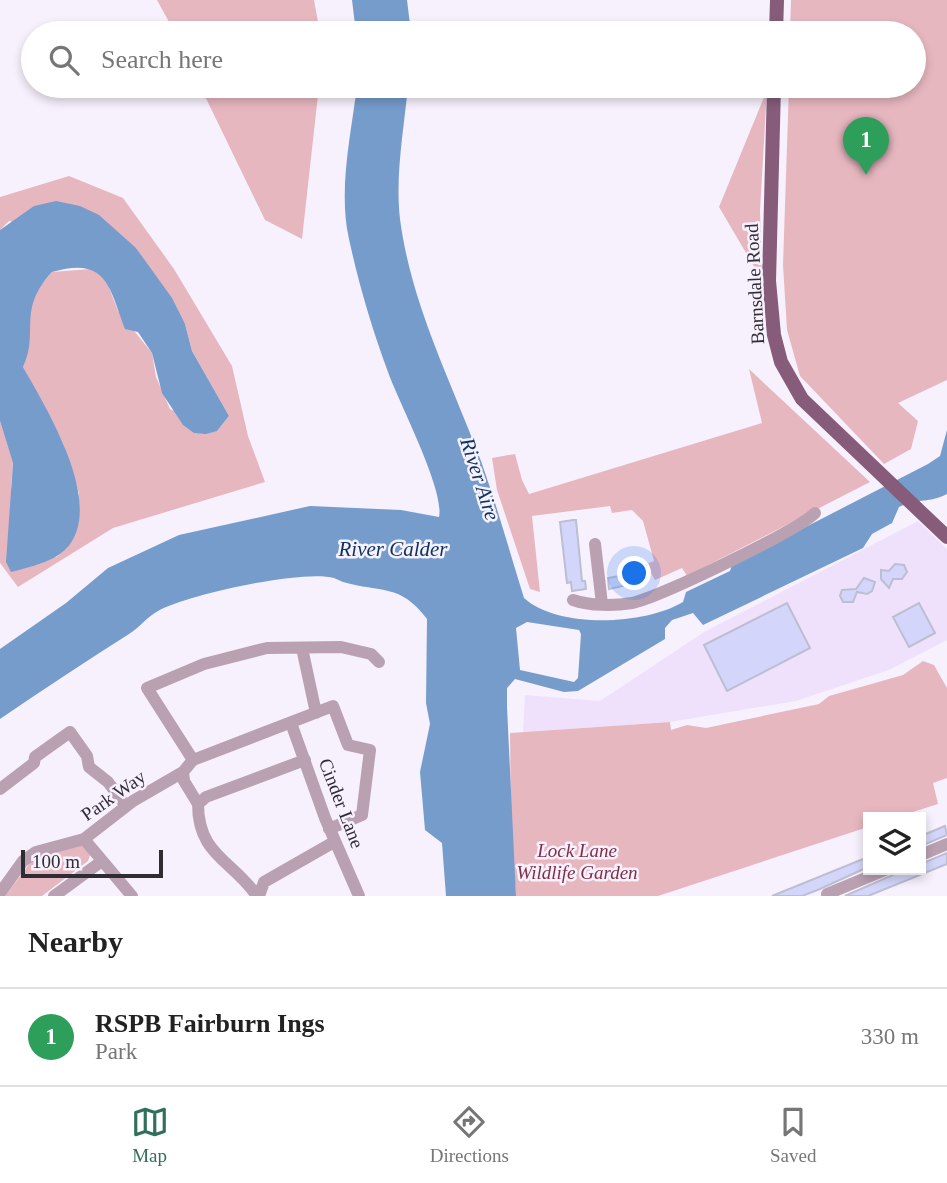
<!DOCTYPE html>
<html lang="en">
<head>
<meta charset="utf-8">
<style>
	:root { --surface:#fff; --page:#f2f2f2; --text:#222; --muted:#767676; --line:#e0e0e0; --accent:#316f5b }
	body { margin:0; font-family:Georgia,serif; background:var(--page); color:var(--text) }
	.controls { position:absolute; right:21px; bottom:21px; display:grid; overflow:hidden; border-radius:0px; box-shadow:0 4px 10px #0003 }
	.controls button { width:63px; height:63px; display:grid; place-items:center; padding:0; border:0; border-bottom:2px solid var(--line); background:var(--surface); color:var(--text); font:35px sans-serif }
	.scale { position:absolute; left:21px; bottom:18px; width:142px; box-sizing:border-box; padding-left:7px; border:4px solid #302c34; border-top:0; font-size:19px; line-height:24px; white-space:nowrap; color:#302c34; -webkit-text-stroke:5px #f7f1fd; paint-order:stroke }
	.you { position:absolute; left:635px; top:574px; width:24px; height:24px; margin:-18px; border:5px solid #fff; border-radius:50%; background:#1a73e8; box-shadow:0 0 0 10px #1a73e833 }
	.badge { display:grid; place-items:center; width:46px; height:46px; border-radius:50%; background:var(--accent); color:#fff; font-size:23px; font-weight:700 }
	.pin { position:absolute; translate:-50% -58px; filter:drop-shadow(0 2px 4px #0008) }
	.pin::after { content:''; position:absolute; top:37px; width:24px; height:21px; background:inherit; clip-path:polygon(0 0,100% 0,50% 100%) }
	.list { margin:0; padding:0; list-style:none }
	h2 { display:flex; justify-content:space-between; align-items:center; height:91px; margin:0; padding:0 28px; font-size:30px }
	h2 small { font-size:23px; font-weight:400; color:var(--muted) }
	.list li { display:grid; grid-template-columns:46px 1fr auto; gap:21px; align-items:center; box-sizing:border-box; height:98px; padding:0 28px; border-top:2px solid var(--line) }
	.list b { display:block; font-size:26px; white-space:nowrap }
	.list p { margin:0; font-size:23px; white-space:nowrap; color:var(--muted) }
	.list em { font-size:23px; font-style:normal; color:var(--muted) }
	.icon { flex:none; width:38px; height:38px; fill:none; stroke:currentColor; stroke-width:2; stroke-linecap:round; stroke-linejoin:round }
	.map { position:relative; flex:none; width:947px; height:896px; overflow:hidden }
	.search { position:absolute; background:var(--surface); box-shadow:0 4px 10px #0003; left:21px; right:21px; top:21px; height:77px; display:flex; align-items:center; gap:18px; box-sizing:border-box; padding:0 24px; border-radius:38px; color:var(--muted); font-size:26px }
	.sheet { height:189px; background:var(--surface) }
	nav { display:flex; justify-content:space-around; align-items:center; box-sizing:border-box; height:98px; border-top:2px solid var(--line); background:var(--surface); font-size:19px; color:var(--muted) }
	nav a { display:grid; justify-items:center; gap:4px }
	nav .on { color:var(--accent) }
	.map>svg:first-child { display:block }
	.built { fill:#efe1fb }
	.green { fill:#e7b7c0 }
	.water { fill:#759ccb; fill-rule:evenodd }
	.building { fill:#d3d6fa; stroke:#bcbed1; stroke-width:2 }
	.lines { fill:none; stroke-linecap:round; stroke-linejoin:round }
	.minor { stroke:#b9a1b1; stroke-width:12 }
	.major { stroke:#865c7a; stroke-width:14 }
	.labels { text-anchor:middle; stroke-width:5; stroke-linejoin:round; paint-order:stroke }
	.street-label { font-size:19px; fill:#302c34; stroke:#f7f1fd }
	.park-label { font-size:19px; font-style:italic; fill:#803046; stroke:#f7f1fd }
	.water-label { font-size:21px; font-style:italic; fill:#0a335f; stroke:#f7f1fd }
</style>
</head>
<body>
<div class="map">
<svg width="947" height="896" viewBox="0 0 947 896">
	<rect width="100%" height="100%" fill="#f7f1fd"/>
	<!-- built -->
	<path class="built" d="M 918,521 L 947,549 L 947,640 L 889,670 L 796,701 L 670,722 L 523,732 L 525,695 L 600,701 L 704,632 Z"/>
	<!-- green -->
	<path class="green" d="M 157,0 L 314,0 L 320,33 L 175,33 Z
		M 791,0 L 947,0 L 947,380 L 898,403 L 918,421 L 911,449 L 884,464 L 800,376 L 787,330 L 783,265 L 789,86 L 914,86 L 914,33 L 790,33 Z
		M 200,86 L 319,86 L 302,239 L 265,220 Z
		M 767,90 L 760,210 L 762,280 L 719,207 Z
		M 69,176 L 123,198 L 174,269 L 232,366 L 248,436 L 265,482 L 113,528 L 18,587 L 0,563 L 0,421 L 13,462 L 11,487 L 37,565 L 58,556 L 67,548 L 79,493 L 63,443 L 23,367 L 30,308 L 36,291 L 52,272 L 91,269 L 105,277 L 118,311 L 152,353 L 156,377 L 170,409 L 217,431 L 229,416 L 192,351 L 185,324 L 136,248 L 9,221 L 0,230 L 0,197 Z
		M 749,369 L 870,482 L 687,576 L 682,568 L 655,580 L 646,564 L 654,561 L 643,521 L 632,510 L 612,513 L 610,506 L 532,516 L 540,592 L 530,589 L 497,490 L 492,458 L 515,454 L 522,480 L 529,494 L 762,423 Z
		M 923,661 L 934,665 L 947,688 L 947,778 L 933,783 L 938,804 L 897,817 L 868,817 L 868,827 L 658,896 L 516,896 L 511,830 L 510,733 L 670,722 L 671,730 L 687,725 L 706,728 L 819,704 L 829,696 L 903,675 Z
		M 83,843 L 90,855 L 88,861 L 42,896 L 5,896 L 33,859 Z"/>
	<!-- water -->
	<path class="water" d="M 352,0 L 407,0 L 411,33 L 356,33 Z
		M 357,86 L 408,86 C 404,129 395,175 400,219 C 411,304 451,381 481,461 C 497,506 510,553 524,598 C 558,629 645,625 683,602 L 686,592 L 730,571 L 732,565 L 928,464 L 940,456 L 947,430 L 947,494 C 927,504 922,497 899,507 L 892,523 L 872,534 L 863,548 L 703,625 L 693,613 L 672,620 L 665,628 L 665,639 L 578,691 L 564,692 L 515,679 L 507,688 L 507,707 L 516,896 L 446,896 L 442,843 L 425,830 L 420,772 L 430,724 L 426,703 L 427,619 C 400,583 381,593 343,582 C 340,581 337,579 334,578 C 303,569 186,595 158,611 C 147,617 139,628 129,634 C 85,662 42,690 0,719 L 0,649 L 66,603 L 108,568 L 179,535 L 310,506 L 401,510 L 439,517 C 445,490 399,403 388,372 C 372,329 359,285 349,239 C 338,190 351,135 357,86 ZM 527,622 L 579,630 L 581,634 L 578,678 L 574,682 L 520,670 L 516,628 Z
		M 56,201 L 80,206 L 99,215 L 136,248 L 172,298 L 185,324 L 192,351 L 229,416 L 217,431 L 206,434 L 194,433 L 183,425 L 162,393 L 152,353 L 138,332 L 125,329 C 109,287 107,256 52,272 C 16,311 40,332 23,367 C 46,408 108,507 65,550 C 51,563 29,567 11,572 L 6,562 L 13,463 L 0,421 L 0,230 L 34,206 Z"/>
	<!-- building -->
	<path class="building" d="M 573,520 L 576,520 L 582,581 L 585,581 L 586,589 L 572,591 L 571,582 L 567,583 L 560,522 Z
		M 895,564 L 904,565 L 907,572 L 902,579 L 893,579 L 889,588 L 881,579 L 881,570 L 889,571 Z
		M 640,572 L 641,582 L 609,589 L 608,578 Z
		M 864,578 L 875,582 L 872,591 L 867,594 L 857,592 L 853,602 L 843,602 L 840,596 L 842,590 L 856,589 Z
		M 787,603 L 810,648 L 727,691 L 704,645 Z
		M 919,603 L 935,633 L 909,647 L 893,617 Z
		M 945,826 L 947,835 L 921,846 L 921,836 Z
		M 947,853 L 947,864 L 868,896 L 845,896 L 904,870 L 921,870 L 921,864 Z
		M 868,857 L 868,867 L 820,889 L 802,896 L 772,896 Z"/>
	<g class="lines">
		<!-- minor -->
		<path class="minor" d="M 595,544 L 602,604
			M 573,600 C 590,606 614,606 632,603 C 658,598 797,531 815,513
			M 302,648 L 316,713
			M 291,723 L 325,818 L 359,896
			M 193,760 L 147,688 L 204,664 L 267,648 L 341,647 L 371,654 L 379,662
			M 0,789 L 34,763 L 35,757 L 70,732 L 87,756 L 89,767 L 108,782 L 126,806
			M 198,804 L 184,781 L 183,772 L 193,760 L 333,706 L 348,745 L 370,750 L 362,815 L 329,829
			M 84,839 L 132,896
			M 921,855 L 947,844
			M 0,893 L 23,861 L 36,852 L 84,839 L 133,801 L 183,772
			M 827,894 L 885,870
			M 54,896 L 102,861
			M 257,896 C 232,860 198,855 198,804 L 206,797 L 305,760
			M 259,896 L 264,882 L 334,842"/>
		<!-- major -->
		<path class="major" d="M 776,33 L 777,0
			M 774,86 L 769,281 L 774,335 L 781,362 L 802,399 L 947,537"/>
	</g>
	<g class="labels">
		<!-- street labels -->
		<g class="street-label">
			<text transform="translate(754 284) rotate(-93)" y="7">Barnsdale Road</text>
			<text transform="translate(113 795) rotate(-35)" y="7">Park Way</text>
			<text transform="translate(342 803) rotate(69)" y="7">Cinder Lane</text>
		</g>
		<!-- park labels -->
		<g class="park-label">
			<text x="577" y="857">Lock Lane<tspan x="577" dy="22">Wildlife Garden</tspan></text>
		</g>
		<!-- water labels -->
		<g class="water-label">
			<text transform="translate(480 479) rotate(72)" y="7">River Aire</text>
			<text x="393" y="556">River Calder</text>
		</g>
	</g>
</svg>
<div class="controls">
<button><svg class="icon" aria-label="layers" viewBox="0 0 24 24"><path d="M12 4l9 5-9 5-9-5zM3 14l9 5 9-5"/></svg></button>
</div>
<div class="scale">100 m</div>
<div class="you"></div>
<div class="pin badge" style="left:866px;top:175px;background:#2e9e5b">1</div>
<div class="search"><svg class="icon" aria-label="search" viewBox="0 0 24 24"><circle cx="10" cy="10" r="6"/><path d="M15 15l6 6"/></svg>Search here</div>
</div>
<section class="sheet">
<h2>Nearby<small></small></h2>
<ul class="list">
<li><span class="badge" style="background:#2e9e5b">1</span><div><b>RSPB Fairburn Ings</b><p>Park</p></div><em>330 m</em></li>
</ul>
</section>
<nav>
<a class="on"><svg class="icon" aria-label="map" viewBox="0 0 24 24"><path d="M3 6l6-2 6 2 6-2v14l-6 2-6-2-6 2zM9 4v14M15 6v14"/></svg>Map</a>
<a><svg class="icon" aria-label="directions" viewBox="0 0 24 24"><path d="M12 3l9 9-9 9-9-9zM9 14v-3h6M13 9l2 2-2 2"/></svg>Directions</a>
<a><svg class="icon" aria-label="saved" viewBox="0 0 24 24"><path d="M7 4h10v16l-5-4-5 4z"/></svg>Saved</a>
</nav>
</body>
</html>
